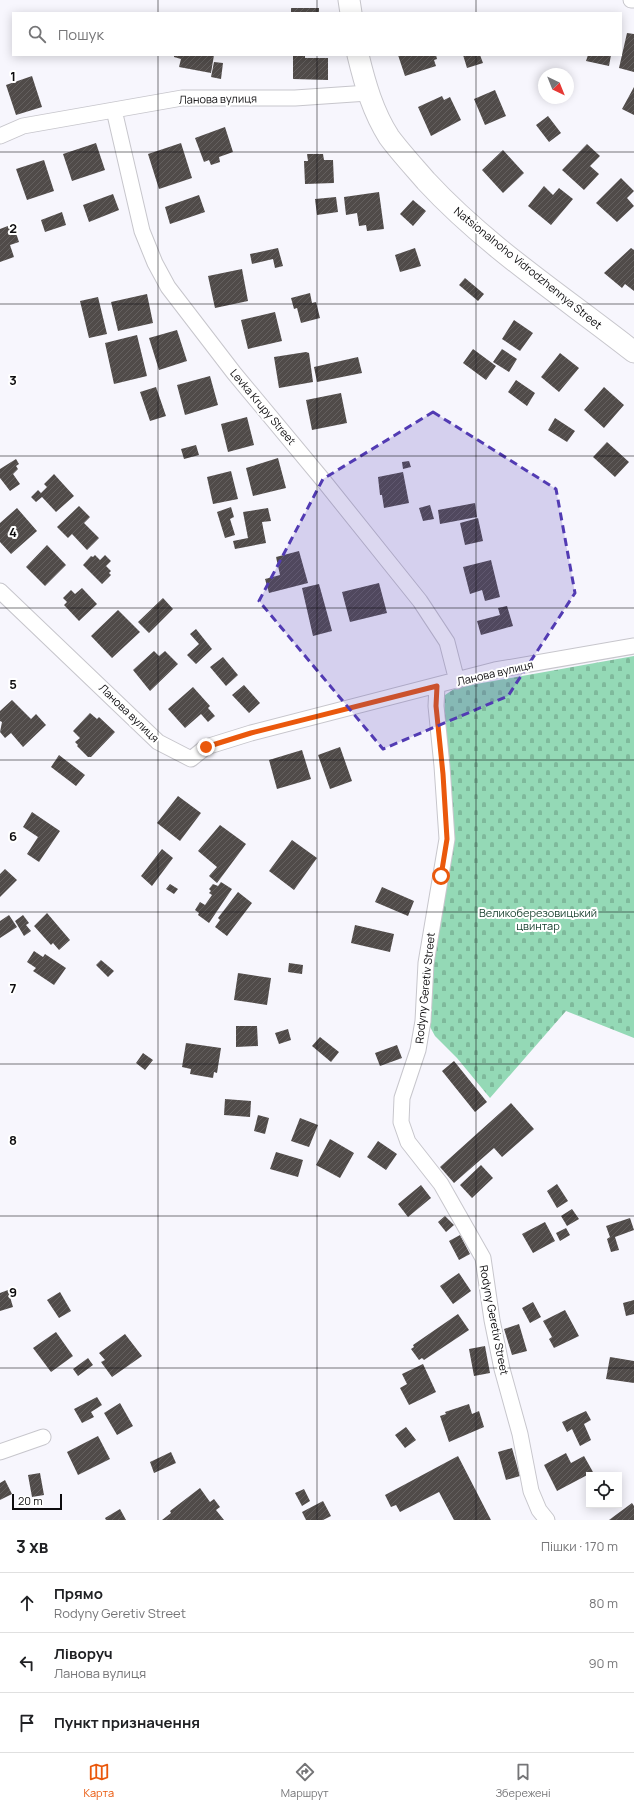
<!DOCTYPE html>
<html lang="uk">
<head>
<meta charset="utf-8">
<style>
	:root { --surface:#fff; --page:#f2f2f2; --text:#202124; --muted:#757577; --line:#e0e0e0; --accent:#ea580c }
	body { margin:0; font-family:Manrope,sans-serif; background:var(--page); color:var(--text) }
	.controls { position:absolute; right:12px; bottom:12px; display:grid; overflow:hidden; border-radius:0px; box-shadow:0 2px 10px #0003 }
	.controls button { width:36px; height:36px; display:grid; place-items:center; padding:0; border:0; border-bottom:1px solid var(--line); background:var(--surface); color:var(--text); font:20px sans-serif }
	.compass { position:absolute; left:538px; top:68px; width:36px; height:36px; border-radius:50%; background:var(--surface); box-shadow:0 2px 10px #0003; rotate:137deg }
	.scale { position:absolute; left:12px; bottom:10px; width:50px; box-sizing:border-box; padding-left:4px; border:2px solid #0d0c0e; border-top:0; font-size:11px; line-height:14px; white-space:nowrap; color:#0d0c0e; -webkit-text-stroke:3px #fff; paint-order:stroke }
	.stop { position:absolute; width:12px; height:12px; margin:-9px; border:3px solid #ea580c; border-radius:50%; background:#fff }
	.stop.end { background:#ea580c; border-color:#fff; box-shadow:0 1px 4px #0008 }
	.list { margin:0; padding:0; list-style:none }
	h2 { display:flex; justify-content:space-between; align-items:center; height:52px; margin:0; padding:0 16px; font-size:17px }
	h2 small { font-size:13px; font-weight:400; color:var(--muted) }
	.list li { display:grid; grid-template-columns:26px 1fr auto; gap:12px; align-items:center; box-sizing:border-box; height:60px; padding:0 16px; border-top:1px solid var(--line) }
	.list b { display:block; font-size:15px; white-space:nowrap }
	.list p { margin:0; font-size:13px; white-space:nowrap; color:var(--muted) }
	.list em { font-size:13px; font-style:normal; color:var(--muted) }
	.icon { flex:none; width:22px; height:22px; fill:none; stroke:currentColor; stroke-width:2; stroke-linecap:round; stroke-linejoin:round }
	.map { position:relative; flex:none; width:634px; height:1520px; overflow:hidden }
	.search { position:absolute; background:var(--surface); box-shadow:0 2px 10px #0003; left:12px; right:12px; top:12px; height:44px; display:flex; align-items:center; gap:10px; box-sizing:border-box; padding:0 14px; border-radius:0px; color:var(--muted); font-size:15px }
	.sheet { height:232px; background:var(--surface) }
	nav { display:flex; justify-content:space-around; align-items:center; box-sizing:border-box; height:56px; border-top:1px solid var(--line); background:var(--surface); font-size:11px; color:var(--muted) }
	nav a { display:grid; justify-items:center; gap:2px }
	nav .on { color:var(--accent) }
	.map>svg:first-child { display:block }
	.cemetery { fill:url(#cemetery-stones) }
	.building { fill:url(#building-hatch) }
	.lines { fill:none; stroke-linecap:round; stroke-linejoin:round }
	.street-casing { stroke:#c7c6cc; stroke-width:17 }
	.secondary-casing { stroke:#c7c6cc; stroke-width:23 }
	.street { stroke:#fff; stroke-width:15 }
	.secondary { stroke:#fff; stroke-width:21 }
	.route { stroke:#ea580c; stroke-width:5 }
	.marked { fill:#523bb3; fill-opacity:0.2; stroke:#523bb3; stroke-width:3; stroke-dasharray:8 5; stroke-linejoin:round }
	.grid { fill:none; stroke:#0d0c0e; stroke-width:1; stroke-opacity:0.55 }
	.labels { text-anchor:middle; stroke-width:4; stroke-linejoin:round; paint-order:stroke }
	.street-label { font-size:11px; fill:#0d0c0e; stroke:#fff }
	.park-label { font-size:11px; fill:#1b4230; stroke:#fff }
	.grid-label { font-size:13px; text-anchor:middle; font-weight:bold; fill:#0d0c0e; stroke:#fff; stroke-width:4; stroke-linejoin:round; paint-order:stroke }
</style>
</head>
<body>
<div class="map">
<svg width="634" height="1520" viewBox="0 0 634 1520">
	<defs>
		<pattern id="cemetery-stones" width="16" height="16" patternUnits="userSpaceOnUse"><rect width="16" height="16" fill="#94d9b6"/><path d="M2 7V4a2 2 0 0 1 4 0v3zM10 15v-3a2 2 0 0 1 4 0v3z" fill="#7eb99b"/></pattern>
		<pattern id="building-hatch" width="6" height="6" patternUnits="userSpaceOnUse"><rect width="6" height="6" fill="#504b49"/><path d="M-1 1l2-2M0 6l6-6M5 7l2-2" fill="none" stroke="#64605f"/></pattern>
	</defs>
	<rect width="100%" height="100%" fill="#f7f6fd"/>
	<!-- cemetery -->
	<path class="cemetery" d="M 634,656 L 634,1038 L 566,1011 L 490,1098 L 457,1058 L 435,1036 L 428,1023 L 430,991 L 452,829 L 450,774 L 444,718 L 445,695 L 454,689 L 482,683 Z"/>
	<!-- building -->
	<path class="building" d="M 291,8 L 319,8 L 319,13 L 291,13 Z
		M 627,33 L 634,34 L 634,72 L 619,68 Z
		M 174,55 L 214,55 L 211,73 L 179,67 L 181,59 L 174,57 Z
		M 293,55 L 305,55 L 305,58 L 328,58 L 328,80 L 293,79 Z
		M 398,55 L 436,55 L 437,59 L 434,60 L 436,66 L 405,76 Z
		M 463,55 L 480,55 L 483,63 L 467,68 Z
		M 588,55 L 611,55 L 609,66 L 586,61 Z
		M 214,62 L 223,63 L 221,79 L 211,77 Z
		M 32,76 L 42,107 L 16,115 L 6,85 Z
		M 634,87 L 634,115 L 622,109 Z
		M 495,90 L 506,116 L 485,125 L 474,99 Z
		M 442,96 L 444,100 L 450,97 L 461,120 L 431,136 L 418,107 Z
		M 548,116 L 561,133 L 549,142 L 536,125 Z
		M 225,127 L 233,152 L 219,157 L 220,162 L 211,165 L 209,160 L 204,162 L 195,138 Z
		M 96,143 L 105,170 L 72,181 L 63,154 Z
		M 181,143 L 192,178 L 159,189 L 148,154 Z
		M 587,144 L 600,156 L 590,166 L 599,174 L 584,190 L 562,170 Z
		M 503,150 L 524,173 L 503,193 L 482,170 Z
		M 307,154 L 323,154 L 324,160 L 333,160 L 334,183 L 305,184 L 304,161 L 308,161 Z
		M 44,160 L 54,191 L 27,200 L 16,169 Z
		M 621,178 L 634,191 L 627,198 L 634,206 L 617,222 L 596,203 Z
		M 544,186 L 553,195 L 559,188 L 573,199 L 551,225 L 528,206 Z
		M 379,192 L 384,229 L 367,231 L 366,225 L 359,226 L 357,213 L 346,215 L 344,197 Z
		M 113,194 L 119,210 L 89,222 L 83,205 Z
		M 199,195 L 205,212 L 170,224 L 165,207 Z
		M 336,197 L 338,212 L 317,215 L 315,199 Z
		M 413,200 L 426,211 L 413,226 L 400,214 Z
		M 62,212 L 66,225 L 45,232 L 41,220 Z
		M 13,224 L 19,242 L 10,245 L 14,257 L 0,262 L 0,229 Z
		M 278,248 L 283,266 L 275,268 L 273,259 L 252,264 L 250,254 Z
		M 415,248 L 421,266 L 400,272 L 395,255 Z
		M 631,248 L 634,250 L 634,291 L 625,284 L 622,288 L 604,273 Z
		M 242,269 L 248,301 L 215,308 L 208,276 Z
		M 465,278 L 484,294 L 478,301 L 459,285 Z
		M 310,293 L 312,303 L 316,302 L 320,318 L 301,323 L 297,308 L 294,309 L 291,298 Z
		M 147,294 L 153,323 L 118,331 L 111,302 Z
		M 98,297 L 107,334 L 89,338 L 80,301 Z
		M 275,312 L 282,341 L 248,349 L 241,320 Z
		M 514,320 L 533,333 L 520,351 L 502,339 Z
		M 177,330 L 187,361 L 159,370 L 149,338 Z
		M 137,335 L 147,376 L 114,384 L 105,343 Z
		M 473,349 L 496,366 L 486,380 L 463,363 Z
		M 502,349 L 517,359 L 509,372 L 493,362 Z
		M 306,352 L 309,353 L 313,382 L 279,388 L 274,357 Z
		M 560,353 L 579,368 L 559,392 L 541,377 Z
		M 358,357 L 362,373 L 317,382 L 314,367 Z
		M 210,376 L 218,405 L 185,415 L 177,385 Z
		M 516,380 L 535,393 L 527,406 L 508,392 Z
		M 156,387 L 166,416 L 150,421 L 140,392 Z
		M 604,387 L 624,405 L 604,428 L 584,410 Z
		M 341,393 L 347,423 L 312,430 L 306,400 Z
		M 247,417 L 254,445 L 228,452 L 221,424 Z
		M 555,418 L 575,431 L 567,442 L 548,430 Z
		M 607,442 L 629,462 L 615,477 L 593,457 Z
		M 196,445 L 199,455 L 184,459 L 181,449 Z
		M 278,458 L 286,488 L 253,496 L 246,468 Z
		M 16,459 L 19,464 L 16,466 L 18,469 L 13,474 L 20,484 L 10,491 L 0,478 L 0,469 Z
		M 409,461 L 411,467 L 403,469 L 402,462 Z
		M 231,471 L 238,499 L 213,504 L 207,477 Z
		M 403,472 L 409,503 L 384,508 L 382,495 L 380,495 L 378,477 Z
		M 54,474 L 74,496 L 56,512 L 42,497 L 36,502 L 31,497 L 38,490 L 41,493 L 47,487 L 44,484 Z
		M 475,503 L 477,517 L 440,524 L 438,510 Z
		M 430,505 L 434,519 L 423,521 L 419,508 Z
		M 79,506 L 90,517 L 84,523 L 99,538 L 87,550 L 72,534 L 68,538 L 57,527 Z
		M 231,507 L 234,517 L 230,519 L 235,535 L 225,538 L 217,512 Z
		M 17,508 L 37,531 L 11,554 L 0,542 L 0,523 Z
		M 268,508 L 271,521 L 262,522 L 266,543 L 235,549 L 233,541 L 248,538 L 243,512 Z
		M 478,518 L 483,541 L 465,545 L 460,523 Z
		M 47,545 L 66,565 L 45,586 L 26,567 Z
		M 299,551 L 308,583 L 269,593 L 265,579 L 280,575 L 276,557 Z
		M 95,555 L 100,560 L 105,555 L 111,561 L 106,566 L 111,571 L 109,573 L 111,575 L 102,584 L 83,565 L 91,556 L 93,557 Z
		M 491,560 L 500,597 L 485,601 L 482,590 L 470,594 L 463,567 Z
		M 379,583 L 387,613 L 350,622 L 342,592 Z
		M 319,584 L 332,631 L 313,636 L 302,588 Z
		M 82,588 L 97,604 L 79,621 L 64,605 L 67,602 L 63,598 L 71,590 L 75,594 Z
		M 163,598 L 173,609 L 149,633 L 138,622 Z
		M 507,606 L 513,626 L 481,635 L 477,621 L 500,615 L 498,608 Z
		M 118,610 L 140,632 L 112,658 L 91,636 Z
		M 196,629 L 212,649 L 196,664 L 187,655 L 199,644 L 190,634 Z
		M 154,651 L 159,656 L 165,651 L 178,664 L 150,691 L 133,670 Z
		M 223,657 L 238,675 L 226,686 L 210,667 Z
		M 244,685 L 260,703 L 249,713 L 232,695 Z
		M 193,687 L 210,706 L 208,708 L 215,716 L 208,722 L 201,714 L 185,728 L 168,709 Z
		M 12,700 L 31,719 L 36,714 L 46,725 L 23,747 L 11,733 L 5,738 L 0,732 L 2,722 L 0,721 L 0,711 Z
		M 90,713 L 97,719 L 99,717 L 115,732 L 91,757 L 88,757 L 77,746 L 78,745 L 75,742 L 80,738 L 73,731 Z
		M 340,747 L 352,781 L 330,789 L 318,755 Z
		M 302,750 L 311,779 L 277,789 L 269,760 Z
		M 59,755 L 85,775 L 76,786 L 51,767 Z
		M 178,796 L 201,813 L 180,841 L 157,823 Z
		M 32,812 L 60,831 L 39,862 L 27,854 L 38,837 L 23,827 Z
		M 220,825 L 246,844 L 217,883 L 209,876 L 217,867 L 198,851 Z
		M 292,840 L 317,858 L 294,890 L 269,871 Z
		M 162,849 L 173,858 L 152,886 L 141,876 Z
		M 5,869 L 17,880 L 0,897 L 0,874 Z
		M 221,882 L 232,889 L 209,923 L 198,915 L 199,913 L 195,910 L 200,902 L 205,905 L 212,895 L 209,893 L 211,891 L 209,889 L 213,884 L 218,886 Z
		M 170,884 L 178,889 L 174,894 L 166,889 Z
		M 382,887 L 414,901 L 408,916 L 375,902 Z
		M 238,892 L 252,903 L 227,936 L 215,927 L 220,920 L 218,918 Z
		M 47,913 L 70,940 L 59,950 L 53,943 L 51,945 L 34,926 Z
		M 9,915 L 17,927 L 0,938 L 0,921 Z
		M 23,915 L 29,923 L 26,925 L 31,931 L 24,936 L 15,921 Z
		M 355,925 L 394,934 L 390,952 L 351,943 Z
		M 34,951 L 43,957 L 45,954 L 66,968 L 54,985 L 33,971 L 36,968 L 27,962 Z
		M 101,960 L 114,971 L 108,977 L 96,965 Z
		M 289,963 L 303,965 L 302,974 L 288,972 Z
		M 238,973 L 271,978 L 267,1005 L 234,1000 Z
		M 236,1026 L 257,1026 L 258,1046 L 236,1047 Z
		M 288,1029 L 291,1040 L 279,1044 L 275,1033 Z
		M 320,1037 L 339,1052 L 331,1062 L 312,1046 Z
		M 186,1043 L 221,1048 L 217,1073 L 214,1072 L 213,1078 L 190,1074 L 191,1069 L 182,1067 Z
		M 397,1045 L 402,1058 L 380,1066 L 375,1053 Z
		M 143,1053 L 153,1060 L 145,1070 L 136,1063 Z
		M 454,1061 L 487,1102 L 475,1112 L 442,1071 Z
		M 225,1099 L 251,1101 L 250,1117 L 224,1115 Z
		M 511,1103 L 534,1129 L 502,1157 L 494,1148 L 454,1183 L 440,1167 Z
		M 258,1115 L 269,1118 L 265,1134 L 254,1131 Z
		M 300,1118 L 318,1125 L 309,1147 L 291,1141 Z
		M 330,1139 L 354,1153 L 340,1178 L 316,1165 Z
		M 378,1141 L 397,1154 L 386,1170 L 367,1157 Z
		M 276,1152 L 303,1160 L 298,1177 L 270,1169 Z
		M 481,1165 L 493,1178 L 472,1198 L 460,1185 Z
		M 557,1184 L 568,1201 L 557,1208 L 547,1191 Z
		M 421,1185 L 431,1198 L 408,1217 L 398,1204 Z
		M 572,1209 L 579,1219 L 567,1226 L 561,1216 Z
		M 445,1216 L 454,1225 L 446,1232 L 438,1222 Z
		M 630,1218 L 634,1230 L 615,1237 L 619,1250 L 611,1252 L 607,1239 L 610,1237 L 606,1226 Z
		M 545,1222 L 555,1241 L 533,1253 L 522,1234 Z
		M 566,1228 L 570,1235 L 560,1241 L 556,1233 Z
		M 460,1235 L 470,1254 L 459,1260 L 449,1241 Z
		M 459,1273 L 471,1291 L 453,1304 L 440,1286 Z
		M 8,1290 L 13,1307 L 0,1311 L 0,1293 Z
		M 60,1292 L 71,1311 L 59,1318 L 47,1300 Z
		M 634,1300 L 634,1314 L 626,1316 L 623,1303 Z
		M 533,1302 L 541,1317 L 530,1323 L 522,1308 Z
		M 565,1310 L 579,1336 L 554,1348 L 549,1339 L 552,1337 L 543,1321 Z
		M 458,1314 L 469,1330 L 424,1360 L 422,1358 L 419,1360 L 411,1349 L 414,1347 L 413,1345 Z
		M 519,1324 L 527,1351 L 512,1355 L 504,1329 Z
		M 56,1332 L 73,1356 L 51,1372 L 33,1348 Z
		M 125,1334 L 142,1356 L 112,1377 L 101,1362 L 105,1360 L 99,1353 Z
		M 485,1346 L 490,1373 L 474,1376 L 469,1349 Z
		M 610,1357 L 634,1361 L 634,1383 L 606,1379 Z
		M 88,1358 L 93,1365 L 78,1376 L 73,1369 Z
		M 423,1364 L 436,1392 L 409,1405 L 400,1388 L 407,1384 L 402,1374 Z
		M 97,1397 L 102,1405 L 91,1412 L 94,1417 L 82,1423 L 74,1409 Z
		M 120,1403 L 133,1426 L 117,1435 L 104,1413 Z
		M 469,1404 L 472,1414 L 479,1411 L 484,1427 L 449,1442 L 440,1416 L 446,1414 L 445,1412 Z
		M 586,1411 L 591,1420 L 584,1424 L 591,1440 L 580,1446 L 572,1429 L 567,1432 L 562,1422 Z
		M 406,1427 L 416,1440 L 405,1448 L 395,1435 Z
		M 98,1436 L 110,1459 L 78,1475 L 67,1452 Z
		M 512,1448 L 520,1476 L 506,1480 L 498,1452 Z
		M 171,1452 L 176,1463 L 154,1473 L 150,1462 Z
		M 566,1453 L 571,1463 L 584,1456 L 593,1472 L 557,1491 L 544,1465 Z
		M 458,1456 L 491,1520 L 454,1520 L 439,1492 L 400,1512 L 396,1505 L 391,1507 L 385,1495 Z
		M 40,1473 L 44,1495 L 32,1497 L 28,1475 Z
		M 5,1480 L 12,1494 L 0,1500 L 0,1483 Z
		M 200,1488 L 210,1502 L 214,1499 L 220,1507 L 216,1510 L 224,1520 L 162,1520 L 171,1513 L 170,1511 Z
		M 304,1489 L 310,1501 L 302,1506 L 295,1493 Z
		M 323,1501 L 331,1516 L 323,1520 L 306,1520 L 302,1512 Z
		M 632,1503 L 634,1506 L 634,1520 L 609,1520 Z
		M 120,1509 L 126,1520 L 106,1520 L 105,1518 Z"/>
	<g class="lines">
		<defs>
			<path id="street" d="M 631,0 L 634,0
				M 114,110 L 142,231 L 155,263 L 168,287 L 234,373 L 323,480 L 420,601 L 447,642 L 457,681
				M 0,136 L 23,126 L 182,98 L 295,98 L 368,93
				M 0,591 L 158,742 L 191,759 L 206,747 L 251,733 L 495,670 L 634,646
				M 437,686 L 436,706 L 442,766 L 447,839 L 426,963 L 423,1021 L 418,1050 L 402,1098 L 401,1122 L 408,1142 L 441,1184 L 483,1258 L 492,1320 L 502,1369 L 520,1434 L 531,1491 L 539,1510 L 547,1520
				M 0,1452 L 43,1437"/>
			<path id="secondary" d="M 349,0 L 351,13
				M 358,55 C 365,84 373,112 389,137 C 400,152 414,167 426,181 C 487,247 564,297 634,352"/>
		</defs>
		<!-- street casing -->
		<use href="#street" class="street-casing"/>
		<!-- secondary casing -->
		<use href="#secondary" class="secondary-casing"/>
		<!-- street -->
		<use href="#street" class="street"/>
		<!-- secondary -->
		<use href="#secondary" class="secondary"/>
	</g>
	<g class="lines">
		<!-- route -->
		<path class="route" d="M 206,747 L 251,733 L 437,686 L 436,706 L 443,774 L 447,839 L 441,876"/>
	</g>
	<!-- marked area -->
	<path class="marked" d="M 433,412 L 556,489 L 575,593 L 508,696 L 383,749 L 259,601 L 323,479 Z"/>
	<!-- grid -->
	<path class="grid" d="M 158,0 L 158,13M 317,0 L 317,13M 476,0 L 476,13M 158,55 L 158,1520M 317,55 L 317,1520M 476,55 L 476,1520M 0,152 L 634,152M 0,304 L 634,304M 0,456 L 634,456M 0,608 L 634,608M 0,760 L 634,760M 0,912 L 634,912M 0,1064 L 634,1064M 0,1216 L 634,1216M 0,1368 L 634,1368"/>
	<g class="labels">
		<!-- street labels -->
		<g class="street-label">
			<text transform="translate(218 99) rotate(-1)" y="4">Ланова вулиця</text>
			<text transform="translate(528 268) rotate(39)" y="4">Natsionalnoho Vidrodzhennya Street</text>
			<text transform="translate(263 407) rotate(50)" y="4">Levka Krupy Street</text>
			<text transform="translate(495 673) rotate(-13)" y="4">Ланова вулиця</text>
			<text transform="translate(129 713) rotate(44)" y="4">Ланова вулиця</text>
			<text transform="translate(425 988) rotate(-84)" y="4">Rodyny Geretiv Street</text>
			<text transform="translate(494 1320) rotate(79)" y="4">Rodyny Geretiv Street</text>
		</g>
		<!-- park labels -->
		<g class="park-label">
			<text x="538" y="917">Великоберезовицький<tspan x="538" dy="13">цвинтар</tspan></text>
		</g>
	</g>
	<g class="grid-label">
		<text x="13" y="81">1</text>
		<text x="13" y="233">2</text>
		<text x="13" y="385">3</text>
		<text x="13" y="537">4</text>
		<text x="13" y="689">5</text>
		<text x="13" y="841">6</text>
		<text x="13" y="993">7</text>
		<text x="13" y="1145">8</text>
		<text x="13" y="1297">9</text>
	</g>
</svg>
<div class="controls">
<button><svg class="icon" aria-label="locate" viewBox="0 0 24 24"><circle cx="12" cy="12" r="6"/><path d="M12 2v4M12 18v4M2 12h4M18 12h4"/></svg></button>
</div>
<svg class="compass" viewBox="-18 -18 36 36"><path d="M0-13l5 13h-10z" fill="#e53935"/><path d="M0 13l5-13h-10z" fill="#757577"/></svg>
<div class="scale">20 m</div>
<div class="stop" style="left:441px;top:876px"></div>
<div class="stop end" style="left:206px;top:747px"></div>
<div class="search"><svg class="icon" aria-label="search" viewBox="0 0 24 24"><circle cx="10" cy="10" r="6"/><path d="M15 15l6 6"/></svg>Пошук</div>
</div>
<section class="sheet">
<h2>3 хв<small>Пішки · 170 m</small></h2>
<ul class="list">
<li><svg class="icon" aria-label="ahead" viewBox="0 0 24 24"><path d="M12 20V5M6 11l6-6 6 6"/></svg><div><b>Прямо</b><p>Rodyny Geretiv Street</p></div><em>80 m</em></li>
<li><svg class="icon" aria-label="left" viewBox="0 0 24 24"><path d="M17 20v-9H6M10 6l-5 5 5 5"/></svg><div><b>Ліворуч</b><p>Ланова вулиця</p></div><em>90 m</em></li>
<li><svg class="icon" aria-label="arrive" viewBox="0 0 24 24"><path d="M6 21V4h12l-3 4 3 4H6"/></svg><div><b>Пункт призначення</b></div></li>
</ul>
</section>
<nav>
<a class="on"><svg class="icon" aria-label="map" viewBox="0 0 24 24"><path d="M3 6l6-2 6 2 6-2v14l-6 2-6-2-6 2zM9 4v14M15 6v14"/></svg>Карта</a>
<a><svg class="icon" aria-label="directions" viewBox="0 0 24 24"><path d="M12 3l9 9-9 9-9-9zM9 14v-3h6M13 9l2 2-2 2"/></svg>Маршрут</a>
<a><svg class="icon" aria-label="saved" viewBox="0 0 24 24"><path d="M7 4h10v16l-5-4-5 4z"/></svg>Збережені</a>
</nav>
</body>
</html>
